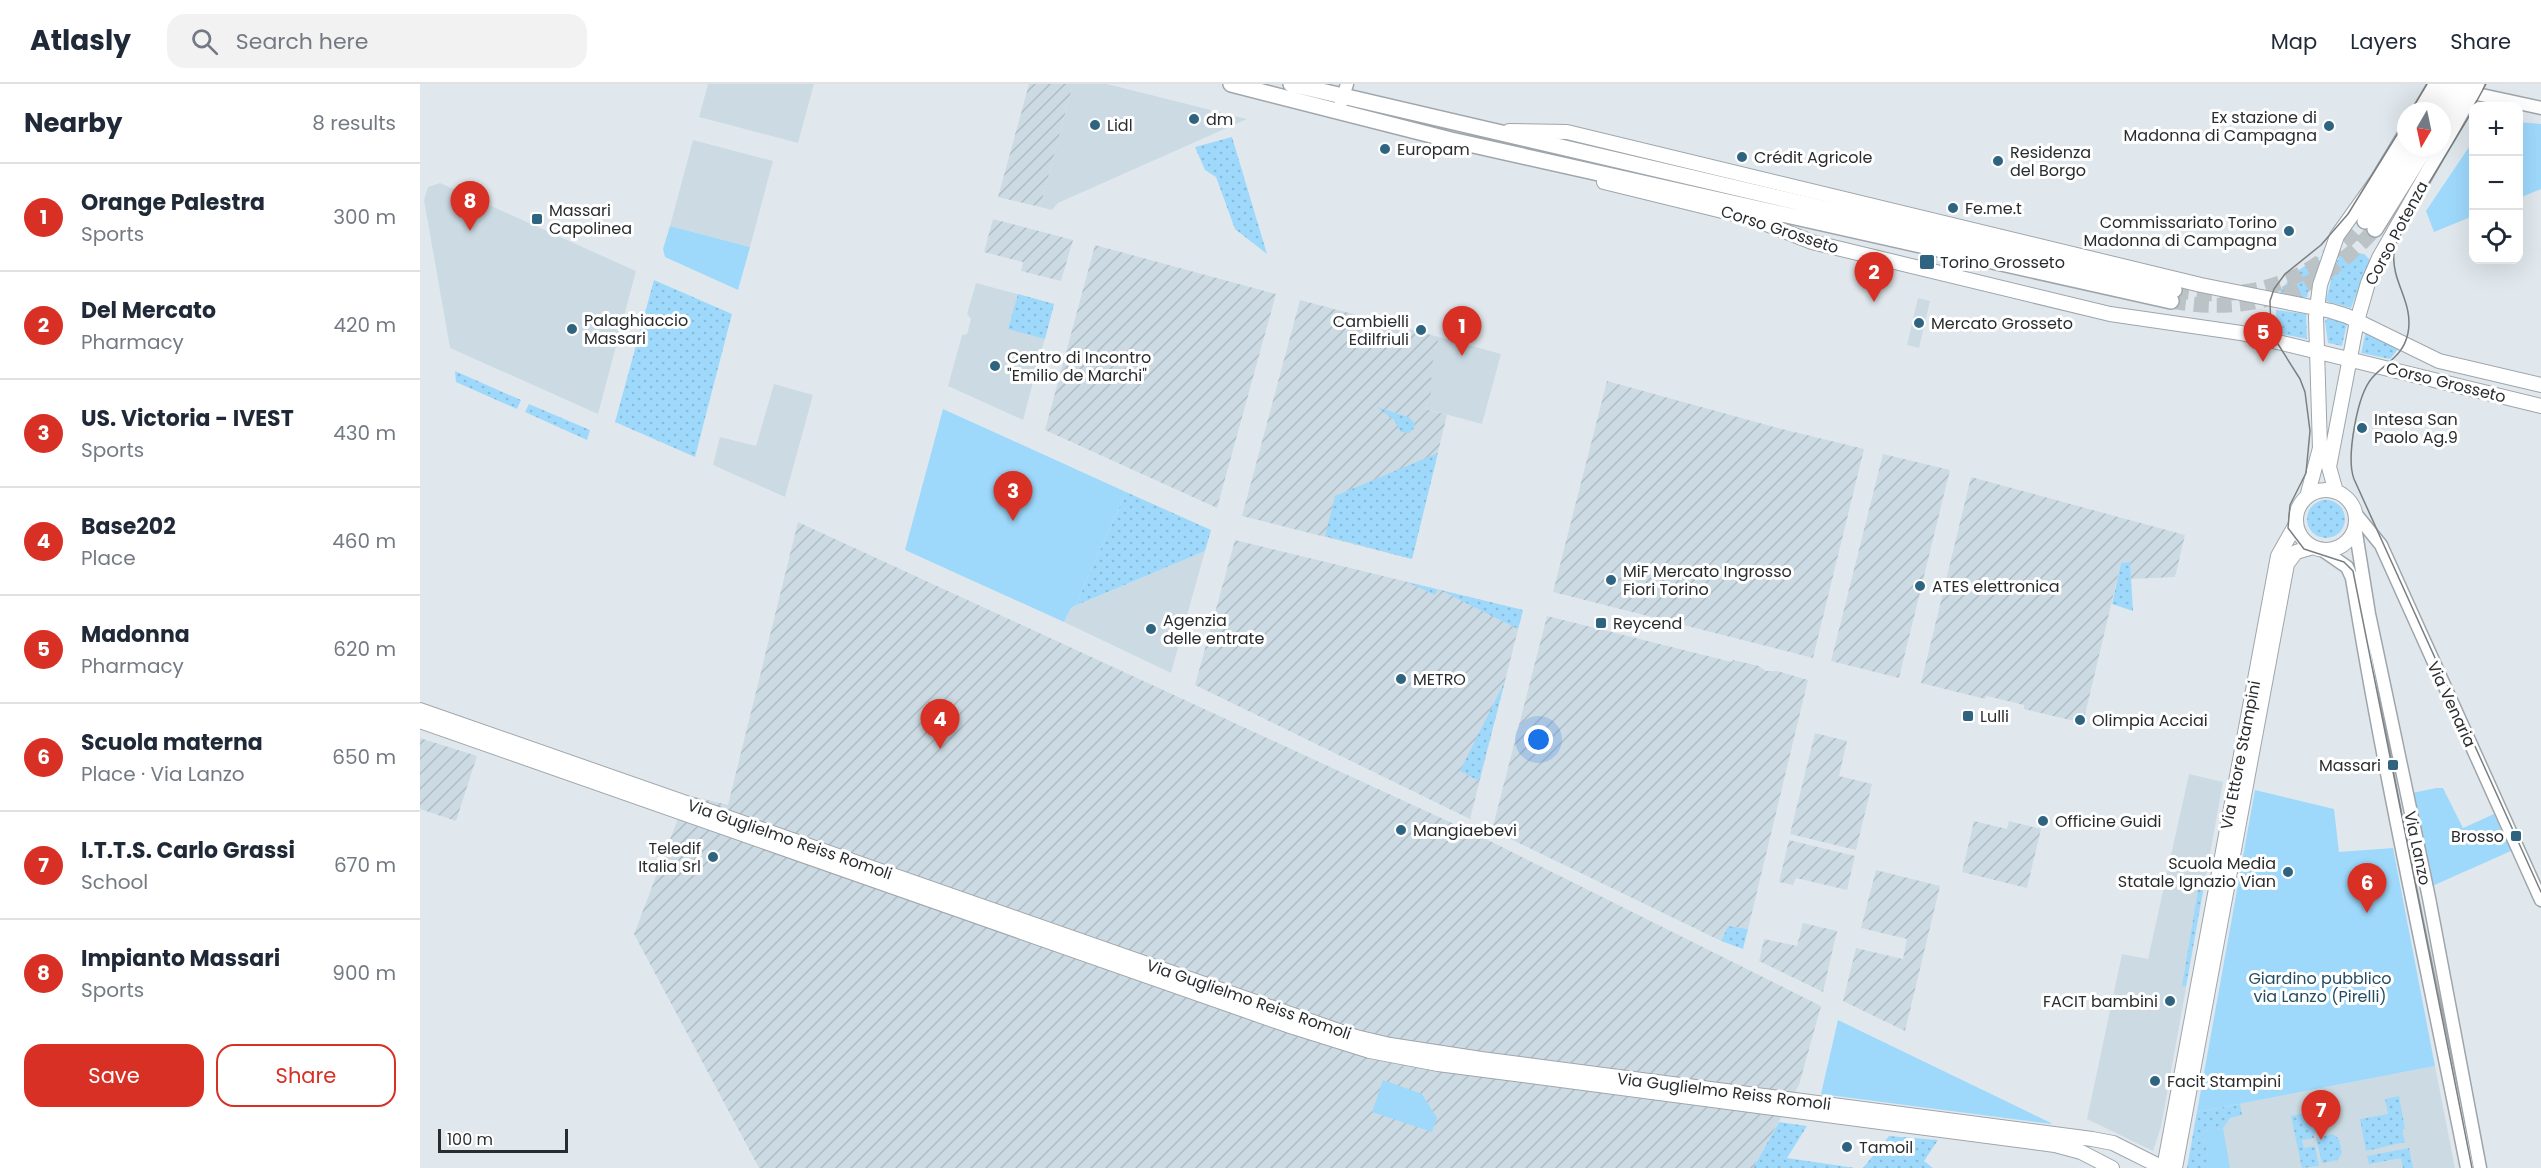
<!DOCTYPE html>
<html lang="en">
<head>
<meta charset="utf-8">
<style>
	:root { --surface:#fff; --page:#f2f2f3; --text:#1f2937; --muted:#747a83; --line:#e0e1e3; --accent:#d93025 }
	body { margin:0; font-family:Poppins,sans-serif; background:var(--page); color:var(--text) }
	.controls { position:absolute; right:18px; top:18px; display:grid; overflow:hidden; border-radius:12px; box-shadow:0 6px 24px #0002 }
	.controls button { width:54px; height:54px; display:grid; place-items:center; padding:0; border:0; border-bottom:2px solid var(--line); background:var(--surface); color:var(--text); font:30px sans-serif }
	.compass { position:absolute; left:1977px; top:18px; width:54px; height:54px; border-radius:50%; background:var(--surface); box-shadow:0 6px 24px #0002; rotate:189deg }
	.scale { position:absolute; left:18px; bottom:15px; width:130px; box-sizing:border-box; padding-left:6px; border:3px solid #2a2d2f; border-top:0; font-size:16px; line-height:21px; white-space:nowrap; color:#2a2d2f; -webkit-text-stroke:4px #fff; paint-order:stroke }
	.you { position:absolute; left:1119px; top:656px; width:21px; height:21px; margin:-15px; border:4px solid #fff; border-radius:50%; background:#1a73e8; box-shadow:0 0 0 9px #1a73e833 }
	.badge { display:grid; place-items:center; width:39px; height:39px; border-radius:50%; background:var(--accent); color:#fff; font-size:20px; font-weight:700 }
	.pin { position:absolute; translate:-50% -50px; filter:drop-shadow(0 2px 3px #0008) }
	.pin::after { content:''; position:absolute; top:32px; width:21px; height:18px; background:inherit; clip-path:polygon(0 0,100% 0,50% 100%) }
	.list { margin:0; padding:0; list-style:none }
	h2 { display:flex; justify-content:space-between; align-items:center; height:78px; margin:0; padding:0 24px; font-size:26px }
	h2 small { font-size:20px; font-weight:400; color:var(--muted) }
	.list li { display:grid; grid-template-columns:39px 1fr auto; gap:18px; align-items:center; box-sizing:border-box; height:108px; padding:0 24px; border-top:2px solid var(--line) }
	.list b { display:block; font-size:22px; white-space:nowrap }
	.list p { margin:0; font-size:20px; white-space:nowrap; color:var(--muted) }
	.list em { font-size:20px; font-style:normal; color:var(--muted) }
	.actions { display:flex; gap:12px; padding:18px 24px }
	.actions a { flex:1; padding:14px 0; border:2px solid var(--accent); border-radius:18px; text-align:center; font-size:21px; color:var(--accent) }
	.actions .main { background:var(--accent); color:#fff }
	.icon { flex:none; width:33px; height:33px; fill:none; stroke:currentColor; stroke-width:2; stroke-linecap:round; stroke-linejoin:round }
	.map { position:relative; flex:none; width:2121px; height:1084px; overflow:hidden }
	header { display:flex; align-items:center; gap:36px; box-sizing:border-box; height:84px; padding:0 30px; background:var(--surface); border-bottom:2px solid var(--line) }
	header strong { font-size:28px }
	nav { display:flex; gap:33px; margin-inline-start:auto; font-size:21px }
	.search { width:420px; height:54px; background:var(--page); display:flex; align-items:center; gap:15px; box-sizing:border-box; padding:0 21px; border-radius:18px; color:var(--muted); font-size:22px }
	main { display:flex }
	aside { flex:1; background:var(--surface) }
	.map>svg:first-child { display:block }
	.built { fill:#ccdbe3 }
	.industrial { fill:url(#industrial-furrows) }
	.grass { fill:url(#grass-dots) }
	.green { fill:#9ed9fc }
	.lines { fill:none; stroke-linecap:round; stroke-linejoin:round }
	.primary-tunnel { stroke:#bcc3c7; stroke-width:15; stroke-dasharray:15 8; stroke-linecap:butt }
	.tertiary-casing { stroke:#9fa6ab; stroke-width:15 }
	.secondary-casing { stroke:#9fa6ab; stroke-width:16 }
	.primary-casing { stroke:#9fa6ab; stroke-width:18 }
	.tertiary { stroke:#fff; stroke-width:12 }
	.secondary { stroke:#fff; stroke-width:14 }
	.primary { stroke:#fff; stroke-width:15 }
	.tram { stroke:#7a7f82; stroke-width:1.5 }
	.poi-dot { fill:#2f6480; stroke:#fff; stroke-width:2 }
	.labels { text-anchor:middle; stroke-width:6; stroke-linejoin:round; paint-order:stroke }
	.poi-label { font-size:16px; fill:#2a2d2f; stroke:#fff; text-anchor:start }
	.street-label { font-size:16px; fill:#2a2d2f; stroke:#fff }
	.park-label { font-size:16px; fill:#234e64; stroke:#fff }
</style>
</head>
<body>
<header>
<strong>Atlasly</strong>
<div class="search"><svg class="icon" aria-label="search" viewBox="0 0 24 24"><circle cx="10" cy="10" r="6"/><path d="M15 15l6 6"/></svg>Search here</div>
<nav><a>Map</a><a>Layers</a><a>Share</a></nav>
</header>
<main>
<aside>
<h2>Nearby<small>8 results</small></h2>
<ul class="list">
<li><span class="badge">1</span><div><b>Orange Palestra</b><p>Sports</p></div><em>300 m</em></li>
<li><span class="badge">2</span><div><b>Del Mercato</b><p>Pharmacy</p></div><em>420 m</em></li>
<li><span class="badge">3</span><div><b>US. Victoria - IVEST</b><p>Sports</p></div><em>430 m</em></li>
<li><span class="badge">4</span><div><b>Base202</b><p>Place</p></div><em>460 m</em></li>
<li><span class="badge">5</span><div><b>Madonna</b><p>Pharmacy</p></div><em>620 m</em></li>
<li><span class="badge">6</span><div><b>Scuola materna</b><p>Place · Via Lanzo</p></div><em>650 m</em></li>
<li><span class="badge">7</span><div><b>I.T.T.S. Carlo Grassi</b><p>School</p></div><em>670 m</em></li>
<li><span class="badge">8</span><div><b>Impianto Massari</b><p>Sports</p></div><em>900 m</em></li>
</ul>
<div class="actions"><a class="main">Save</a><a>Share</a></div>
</aside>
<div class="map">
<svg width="2121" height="1084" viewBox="0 0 2121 1084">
	<defs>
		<pattern id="industrial-furrows" width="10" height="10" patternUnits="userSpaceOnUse" patternTransform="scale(1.5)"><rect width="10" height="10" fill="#ccdbe3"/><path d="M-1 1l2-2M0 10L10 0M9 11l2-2" fill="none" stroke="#afbcc3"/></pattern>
		<pattern id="grass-dots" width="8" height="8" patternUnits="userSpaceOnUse" patternTransform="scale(1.5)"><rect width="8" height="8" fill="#9ed9fc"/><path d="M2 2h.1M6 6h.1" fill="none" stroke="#88bbd8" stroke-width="1.8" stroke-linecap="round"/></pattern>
	</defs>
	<rect width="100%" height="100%" fill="#e0e8ed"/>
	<!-- built -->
	<path class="built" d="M 288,0 L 394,0 L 378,59 L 279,33 Z
		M 653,0 L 687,0 L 827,35 L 638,119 L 632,126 L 620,123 Z
		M 273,56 L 353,77 L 330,163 L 250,142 Z
		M 20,99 L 216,187 L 178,330 L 30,264 L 4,116 L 8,103 Z
		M 556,199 L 634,220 L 603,336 L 528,302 L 542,251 L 547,250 L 551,235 L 547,230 Z
		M 1498,214 L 1510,217 L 1499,264 L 1487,261 Z
		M 1019,253 L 1081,270 L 1062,340 L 1006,325 L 1014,295 L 1008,293 Z
		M 354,300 L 393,311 L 365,413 L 293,381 L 300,353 L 336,362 Z
		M 785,467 L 751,589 L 644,538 L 651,524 Z
		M 1769,690 L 1803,698 L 1741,1043 L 1733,1067 L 1667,1035 L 1702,870 L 1728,875 Z
		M 2015,982 L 2035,1084 L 1767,1084 L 1777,1028 Z"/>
	<!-- industrial -->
	<path class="industrial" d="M 609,0 L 653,0 L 620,123 L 578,113 Z
		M 573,135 L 653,156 L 641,197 L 601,187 L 603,178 L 564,168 Z
		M 675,161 L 856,210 L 797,424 L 625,346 Z
		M 880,216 L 1019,253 L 1009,293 L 1015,295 L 1006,325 L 1027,331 L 992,475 L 822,432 Z
		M 1187,297 L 1354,343 L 1444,365 L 1393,574 L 1133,508 Z
		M 1463,370 L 1530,386 L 1479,594 L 1411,577 Z
		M 1551,393 L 1765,451 L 1755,493 L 1711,495 L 1710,478 L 1701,479 L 1663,639 L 1604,625 L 1604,621 L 1575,614 L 1566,612 L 1565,615 L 1501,599 Z
		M 378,438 L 1058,751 L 1401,922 L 1379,1001 L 1333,1084 L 339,1084 L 214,850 L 267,711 L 308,721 Z
		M 815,456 L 1103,526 L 1050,735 L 775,601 Z
		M 1127,532 L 1312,578 L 1313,576 L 1339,582 L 1346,587 L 1357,587 L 1388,596 L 1328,845 L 1308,842 L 1301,857 L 1072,746 Z
		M 1395,649 L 1427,657 L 1419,692 L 1452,700 L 1436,766 L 1370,750 Z
		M 0,654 L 57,672 L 36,737 L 0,725 Z
		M 1554,737 L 1587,745 L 1589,737 L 1621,745 L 1607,804 L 1542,788 Z
		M 1369,756 L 1435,772 L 1427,806 L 1376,794 L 1373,801 L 1359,798 Z
		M 1456,786 L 1520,802 L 1485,947 L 1423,917 L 1436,864 L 1483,875 L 1487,855 L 1441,844 Z
		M 1383,839 L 1417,847 L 1403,908 L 1339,877 L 1344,855 L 1377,862 Z"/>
	<!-- grass -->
	<path class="grass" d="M 812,53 L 847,170 L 815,145 L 796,93 L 785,86 L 775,63 Z
		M 1923,166 L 1944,170 L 1950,176 L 1931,224 L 1906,217 L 1914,183 Z
		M 1897,173 L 1899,173 L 1887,213 L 1880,214 L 1858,211 L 1872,191 Z
		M 234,196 L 312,230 L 275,373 L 195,338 Z
		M 598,210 L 634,220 L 625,255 L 588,245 Z
		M 1856,226 L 1886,230 L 1887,255 L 1857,249 Z
		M 1909,233 L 1927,239 L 1922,262 L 1908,259 L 1905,237 Z
		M 1946,247 L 1978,265 L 1970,275 L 1941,269 Z
		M 35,287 L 101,316 L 97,325 L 36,298 Z
		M 109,320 L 170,346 L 167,356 L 105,328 Z
		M 957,323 L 988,333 L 995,339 L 994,344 L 989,349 L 981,348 L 974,336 Z
		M 1018,369 L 992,475 L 905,452 L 915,412 Z
		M 706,408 L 791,446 L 785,467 L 655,522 Z
		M1887 435a19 19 0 1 1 38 0a19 19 0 1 1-38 0Z
		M 1710,478 L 1713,527 L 1692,520 L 1701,479 Z
		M 987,498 L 1103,526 L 1098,545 L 1018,505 L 1015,511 Z
		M 1085,597 L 1059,697 L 1040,687 Z
		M 1785,795 L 1766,902 L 1762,902 L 1779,800 Z
		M 1308,842 L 1328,845 L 1323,865 L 1301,857 Z
		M 1979,1012 L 1985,1045 L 1982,1046 L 1985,1058 L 1946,1067 L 1940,1035 L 1968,1030 L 1965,1015 Z
		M 1820,1020 L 1822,1031 L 1810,1034 L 1803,1044 L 1783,1047 L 1790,1084 L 1767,1084 L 1777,1028 Z
		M 1895,1027 L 1900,1048 L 1894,1049 L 1894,1054 L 1882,1056 L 1884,1064 L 1895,1062 L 1899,1082 L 1882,1084 L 1871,1032 Z
		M 1359,1038 L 1387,1042 L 1367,1074 L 1435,1084 L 1333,1084 Z
		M 1913,1050 L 1919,1055 L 1922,1069 L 1918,1076 L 1902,1079 L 1896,1054 Z
		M 1469,1052 L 1518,1056 L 1504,1077 L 1513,1084 L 1443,1084 Z
		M 1989,1064 L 1993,1084 L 1983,1084 L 1981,1074 L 1949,1080 L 1947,1072 Z"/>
	<!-- green -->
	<path class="green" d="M 2098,38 L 2121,40 L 2121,105 L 2099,114 Z
		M 2053,57 L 2053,132 L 2014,148 L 2006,127 Z
		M 250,142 L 330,163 L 318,206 L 245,173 L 243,165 Z
		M 523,325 L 706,408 L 655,522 L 651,524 L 644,538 L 485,466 Z
		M 2016,704 L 2023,704 L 2043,744 L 2074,730 L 2091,767 L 2010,803 L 1992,709 Z
		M 1835,706 L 1914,725 L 1919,768 L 1973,764 L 2015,982 L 1777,1028 Z
		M 1418,936 L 1631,1039 L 1631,1040 L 1401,1010 Z
		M 963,996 L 1002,1010 L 1017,1034 L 1012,1048 L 952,1028 Z
		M 1803,1044 L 1810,1084 L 1790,1084 L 1783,1047 Z"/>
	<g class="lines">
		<!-- primary-tunnel -->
		<path class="primary-tunnel" d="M 1754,206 C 1833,219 1892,198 1945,137
			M 1751,217 C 1835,232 1898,208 1955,145"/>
		<defs>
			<path id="tertiary" d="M 2043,7 L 2121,24
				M 921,19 L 927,0
				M 1935,429 L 1961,461 L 2121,816
				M 1935,443 L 1949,530 L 2009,814 L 2060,1084
				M 1901,465 L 1927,483 L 1932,494 C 1964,692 2008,887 2047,1084"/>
			<path id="secondary" d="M 1999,27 L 2015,0
				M 1089,47 L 1147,48 L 1781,201 L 1911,227 L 1927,232 L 2019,277 L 2121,301
				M 2022,63 L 2057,0
				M 1184,98 L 1331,134 L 1392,158 L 1690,230 L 1821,249 L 2121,322
				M1876 436a30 30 0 1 1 60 0a30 30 0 1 1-60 0Z
				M 1916,408 L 1909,383 L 1937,237 L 1948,199 L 1959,174 L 2022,63
				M 1887,413 L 1900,364 L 1896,233 L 1900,201 L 1917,152 L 1957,96 L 1986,48
				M 0,626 L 936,953 L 970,961 L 1061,975 L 1672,1055 L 1693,1059 L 1743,1084
				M 0,637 L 867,941 L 950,967 L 1018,980 L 1635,1061 L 1661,1068 L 1692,1084
				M 1744,1084 L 1858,472 L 1876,440
				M 1755,1084 L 1867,480 L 1876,468 L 1893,463"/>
			<path id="primary" d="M 811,0 L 1031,56 L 1751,217
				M 871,0 L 1754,206
				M 2014,27 L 2030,0
				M 2022,36 L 2043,0
				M 1945,137 L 1992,63
				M 1955,145 L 2006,63"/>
		</defs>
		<!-- tertiary casing -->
		<use href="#tertiary" class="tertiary-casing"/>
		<!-- secondary casing -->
		<use href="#secondary" class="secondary-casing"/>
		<!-- primary casing -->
		<use href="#primary" class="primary-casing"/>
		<!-- tertiary -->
		<use href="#tertiary" class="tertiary"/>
		<!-- secondary -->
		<use href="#secondary" class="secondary"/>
		<!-- primary -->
		<use href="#primary" class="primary"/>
		<!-- tram -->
		<path class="tram" d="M 2054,22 L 2066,0
			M 2054,24 L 1985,139 C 1981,149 1975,159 1974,169 C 1971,198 1994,218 1988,249 C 1983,273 1966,278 1952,294 C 1937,311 1926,374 1934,395 L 2121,808
			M 1991,27 L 2007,0
			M 1986,36 L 1928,130 L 1901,161 L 1865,190 L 1854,205 L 1850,217 L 1851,249 L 1880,295 L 1885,308 L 1890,347 L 1886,389 L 1870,421 L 1868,444 L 1884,465 L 1924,478 L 1933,487 L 2052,1084"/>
	</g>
	<!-- markers -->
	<g class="poi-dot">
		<circle cx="774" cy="35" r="6"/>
		<circle cx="675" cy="41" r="6"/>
		<circle cx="1909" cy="42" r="6"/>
		<circle cx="965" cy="65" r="6"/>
		<circle cx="1322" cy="73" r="6"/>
		<circle cx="1578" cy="77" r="6"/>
		<circle cx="1533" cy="124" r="6"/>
		<rect x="111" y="129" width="12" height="12" rx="3"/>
		<circle cx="1869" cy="147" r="6"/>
		<rect x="1499" y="170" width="16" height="16" rx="3"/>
		<circle cx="1499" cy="239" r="6"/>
		<circle cx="152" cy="245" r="6"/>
		<circle cx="1001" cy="246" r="6"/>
		<circle cx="575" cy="282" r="6"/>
		<circle cx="1942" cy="344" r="6"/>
		<circle cx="1191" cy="496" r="6"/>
		<circle cx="1500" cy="502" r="6"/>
		<rect x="1175" y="533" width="12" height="12" rx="3"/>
		<circle cx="731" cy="545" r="6"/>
		<circle cx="981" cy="595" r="6"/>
		<rect x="1542" y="626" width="12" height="12" rx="3"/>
		<circle cx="1660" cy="636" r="6"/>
		<rect x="1967" y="675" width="12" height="12" rx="3"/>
		<circle cx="1623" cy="737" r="6"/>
		<circle cx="981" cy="746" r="6"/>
		<rect x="2090" y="746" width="12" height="12" rx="3"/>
		<circle cx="293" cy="773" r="6"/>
		<circle cx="1868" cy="788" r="6"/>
		<circle cx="1750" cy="917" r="6"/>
		<circle cx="1735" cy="997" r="6"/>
		<circle cx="1427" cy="1063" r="6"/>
	</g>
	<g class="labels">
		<!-- poi labels -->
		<g class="poi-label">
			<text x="1897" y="39" text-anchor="end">Ex stazione di<tspan x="1897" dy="18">Madonna di Campagna</tspan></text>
			<text x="786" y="41">dm</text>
			<text x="687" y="47">Lidl</text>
			<text x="977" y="71">Europam</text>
			<text x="1590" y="74">Residenza<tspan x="1590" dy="18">del Borgo</tspan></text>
			<text x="1334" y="79">Crédit Agricole</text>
			<text x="1545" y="130">Fe.me.t</text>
			<text x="129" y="132">Massari<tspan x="129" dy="18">Capolinea</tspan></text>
			<text x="1857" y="144" text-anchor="end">Commissariato Torino<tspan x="1857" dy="18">Madonna di Campagna</tspan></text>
			<text x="1520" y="184">Torino Grosseto</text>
			<text x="164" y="242">Palaghiaccio<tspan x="164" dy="18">Massari</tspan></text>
			<text x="989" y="243" text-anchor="end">Cambielli<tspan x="989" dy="18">Edilfriuli</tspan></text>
			<text x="1511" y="245">Mercato Grosseto</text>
			<text x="587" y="279">Centro di Incontro<tspan x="587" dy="18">"Emilio de Marchi"</tspan></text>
			<text x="1954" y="341">Intesa San<tspan x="1954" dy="18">Paolo Ag.9</tspan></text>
			<text x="1203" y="493">MiF Mercato Ingrosso<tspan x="1203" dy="18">Fiori Torino</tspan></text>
			<text x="1512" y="508">ATES elettronica</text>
			<text x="743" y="542">Agenzia<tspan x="743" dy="18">delle entrate</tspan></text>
			<text x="1193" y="545">Reycend</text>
			<text x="993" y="601">METRO</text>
			<text x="1560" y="638">Lulli</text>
			<text x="1672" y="642">Olimpia Acciai</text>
			<text x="1961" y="687" text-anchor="end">Massari</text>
			<text x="1635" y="743">Officine Guidi</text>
			<text x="993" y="752">Mangiaebevi</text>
			<text x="2084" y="758" text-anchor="end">Brosso</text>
			<text x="281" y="770" text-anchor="end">Teledif<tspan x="281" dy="18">Italia Srl</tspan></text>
			<text x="1856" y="785" text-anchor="end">Scuola Media<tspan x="1856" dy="18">Statale Ignazio Vian</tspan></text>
			<text x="1738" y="923" text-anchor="end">FACIT bambini</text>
			<text x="1747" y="1003">Facit Stampini</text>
			<text x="1439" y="1069">Tamoil</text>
		</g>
		<!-- street labels -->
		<g class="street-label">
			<text transform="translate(1360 145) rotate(18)" y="6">Corso Grosseto</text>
			<text transform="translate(1976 149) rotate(-62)" y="6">Corso Potenza</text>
			<text transform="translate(2026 298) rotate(14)" y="6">Corso Grosseto</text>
			<text transform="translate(2032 620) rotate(65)" y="6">Via Venaria</text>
			<text transform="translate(1820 671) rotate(-79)" y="6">Via Ettore Stampini</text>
			<text transform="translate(370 755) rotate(19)" y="6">Via Guglielmo Reiss Romoli</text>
			<text transform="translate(1998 764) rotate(78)" y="6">Via Lanzo</text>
			<text transform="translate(829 915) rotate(19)" y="6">Via Guglielmo Reiss Romoli</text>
			<text transform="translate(1304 1007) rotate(7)" y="6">Via Guglielmo Reiss Romoli</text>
		</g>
		<!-- park labels -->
		<g class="park-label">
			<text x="1900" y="900">Giardino pubblico<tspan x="1900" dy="18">via Lanzo (Pirelli)</tspan></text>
		</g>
	</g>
</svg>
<div class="controls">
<button>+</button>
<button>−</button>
<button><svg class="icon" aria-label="locate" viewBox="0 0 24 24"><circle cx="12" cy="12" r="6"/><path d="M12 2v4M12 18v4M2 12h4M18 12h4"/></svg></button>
</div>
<svg class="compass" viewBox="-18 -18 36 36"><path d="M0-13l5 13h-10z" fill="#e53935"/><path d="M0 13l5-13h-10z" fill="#747a83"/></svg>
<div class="scale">100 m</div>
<div class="you"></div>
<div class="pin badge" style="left:1042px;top:272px">1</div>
<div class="pin badge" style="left:1454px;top:218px">2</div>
<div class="pin badge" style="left:593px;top:437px">3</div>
<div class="pin badge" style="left:520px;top:665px">4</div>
<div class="pin badge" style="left:1843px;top:278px">5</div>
<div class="pin badge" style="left:1947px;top:829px">6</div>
<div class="pin badge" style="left:1901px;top:1056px">7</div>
<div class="pin badge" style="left:50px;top:147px">8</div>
</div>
</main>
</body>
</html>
